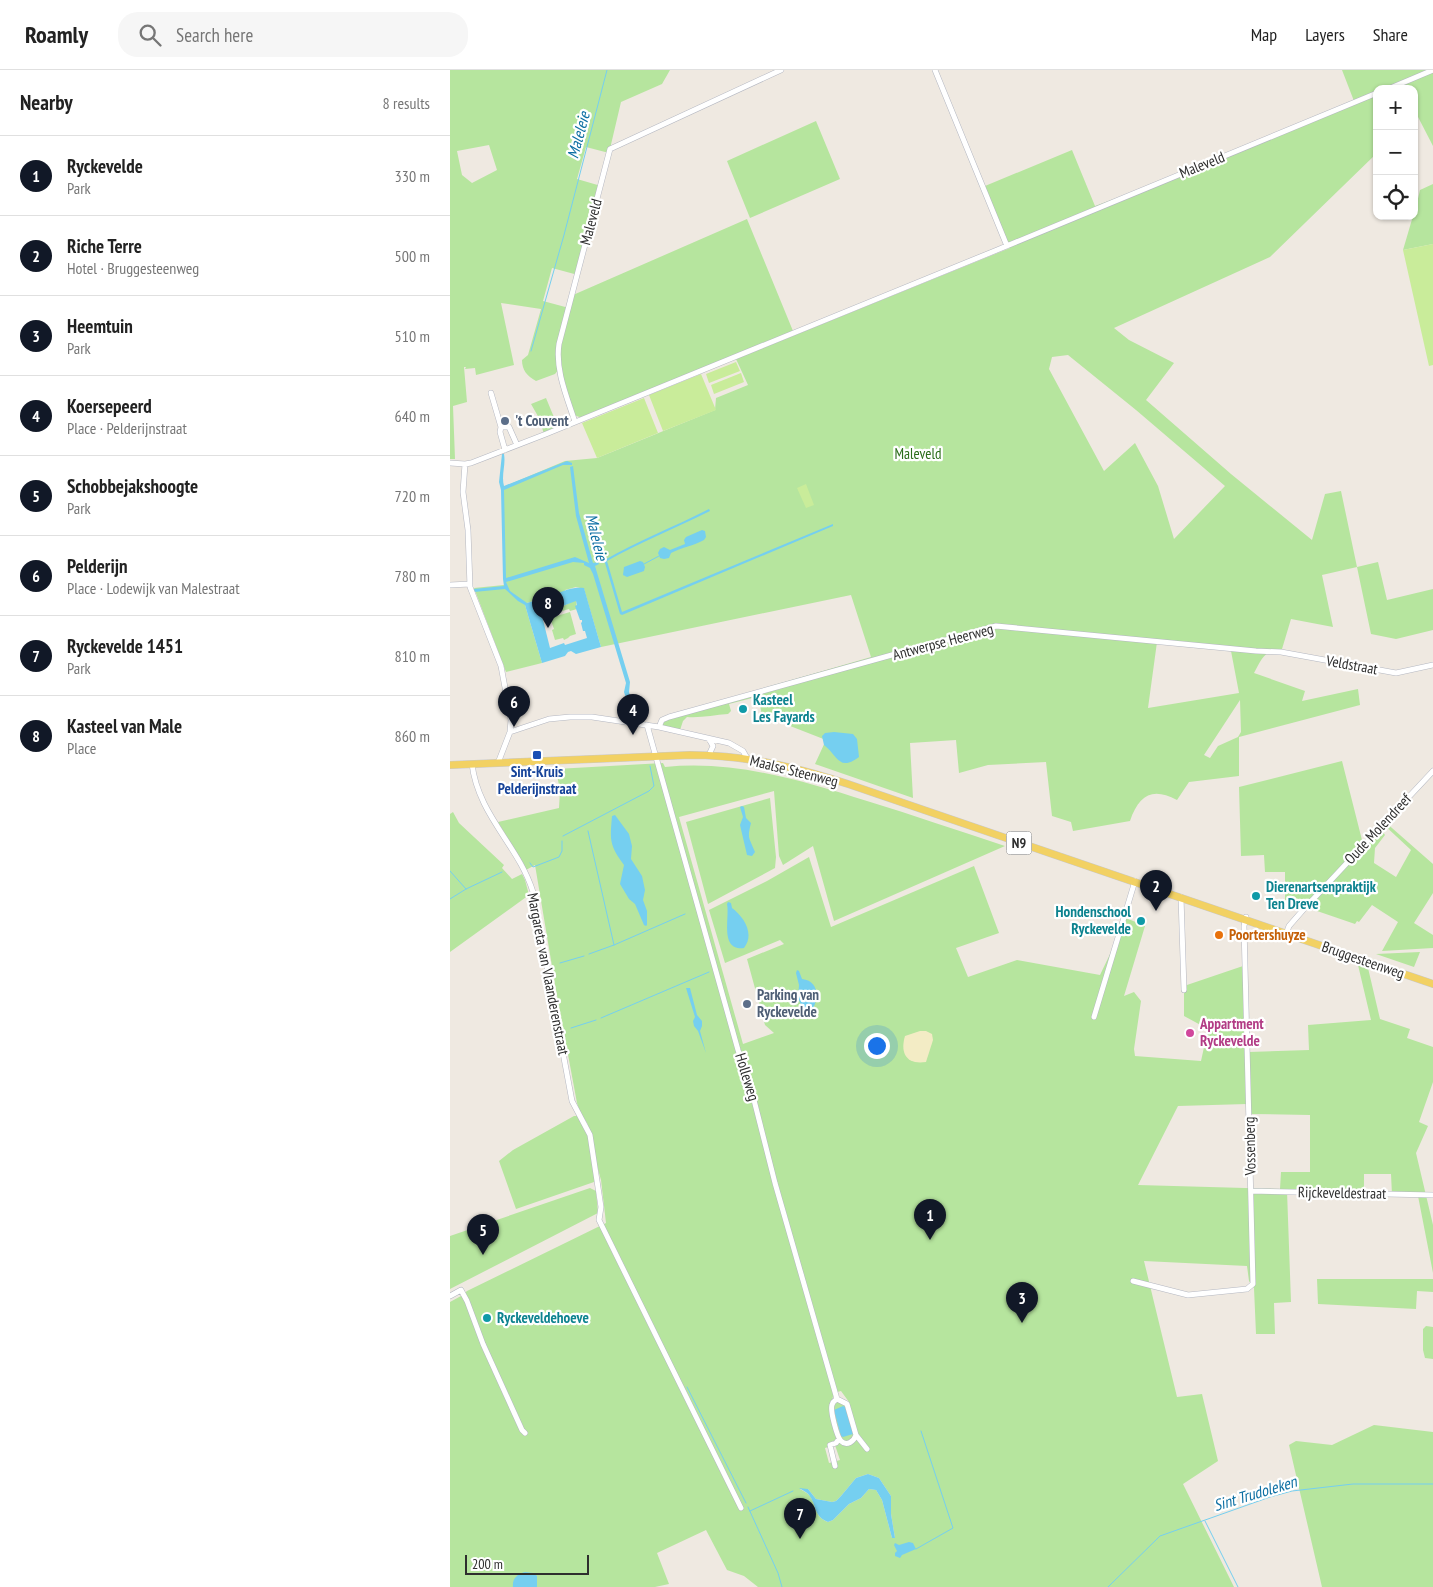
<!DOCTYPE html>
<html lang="en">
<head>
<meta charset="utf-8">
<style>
	:root { --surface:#fff; --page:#f6f6f6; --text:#222; --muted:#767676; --line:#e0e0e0; --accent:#111827 }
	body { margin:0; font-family:"PT Sans Narrow",sans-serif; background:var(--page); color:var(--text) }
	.controls { position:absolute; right:15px; top:15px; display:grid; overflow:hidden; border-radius:10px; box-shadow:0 1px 4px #0004 }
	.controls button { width:45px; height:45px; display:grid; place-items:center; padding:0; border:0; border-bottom:1px solid var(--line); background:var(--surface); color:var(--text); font:25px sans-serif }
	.scale { position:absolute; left:15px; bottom:12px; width:124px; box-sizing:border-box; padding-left:5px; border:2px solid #2e2e2e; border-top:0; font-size:14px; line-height:18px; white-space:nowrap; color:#2e2e2e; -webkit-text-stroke:4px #fff; paint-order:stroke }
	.you { position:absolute; left:426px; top:975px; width:18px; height:18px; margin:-12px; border:4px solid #fff; border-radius:50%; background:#1a73e8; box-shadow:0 0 0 8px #1a73e833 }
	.badge { display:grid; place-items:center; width:32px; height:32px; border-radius:50%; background:var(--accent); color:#fff; font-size:16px; font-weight:700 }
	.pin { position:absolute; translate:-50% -41px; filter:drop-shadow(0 1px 2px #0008) }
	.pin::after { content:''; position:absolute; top:26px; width:18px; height:15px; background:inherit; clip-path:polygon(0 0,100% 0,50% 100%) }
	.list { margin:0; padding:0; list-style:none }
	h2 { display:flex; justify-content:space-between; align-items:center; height:65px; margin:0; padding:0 20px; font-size:21px }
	h2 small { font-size:16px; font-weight:400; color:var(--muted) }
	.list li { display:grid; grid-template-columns:32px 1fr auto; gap:15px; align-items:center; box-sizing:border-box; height:80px; padding:0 20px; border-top:1px solid var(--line) }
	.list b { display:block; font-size:19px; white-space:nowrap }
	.list p { margin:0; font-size:16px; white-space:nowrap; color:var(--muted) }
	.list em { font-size:16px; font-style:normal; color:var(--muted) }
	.icon { flex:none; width:28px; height:28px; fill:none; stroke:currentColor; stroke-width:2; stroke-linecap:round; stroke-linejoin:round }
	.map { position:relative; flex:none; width:983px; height:1517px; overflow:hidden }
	header { display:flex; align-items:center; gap:30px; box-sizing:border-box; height:70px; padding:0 25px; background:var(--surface); border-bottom:1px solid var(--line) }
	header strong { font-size:24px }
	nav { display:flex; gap:28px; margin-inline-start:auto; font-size:18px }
	.search { width:350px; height:45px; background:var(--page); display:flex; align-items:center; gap:12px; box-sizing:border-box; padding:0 18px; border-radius:20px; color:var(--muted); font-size:19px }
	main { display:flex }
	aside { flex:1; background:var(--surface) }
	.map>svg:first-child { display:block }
	.green { fill:#b6e59e; fill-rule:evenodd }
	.sand { fill:#f3ecc5 }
	.pitch { fill:#c9ec9a }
	.water { fill:#75cff0 }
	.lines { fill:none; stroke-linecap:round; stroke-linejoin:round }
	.stream { stroke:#75cff0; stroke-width:1 }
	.minor-casing { stroke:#b4b7c1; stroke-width:6 }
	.major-casing { stroke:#c9c9c9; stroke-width:8 }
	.minor { stroke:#fff; stroke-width:5 }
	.major { stroke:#f2d163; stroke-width:7 }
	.service-dot { fill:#5c6f8a; stroke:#fff; stroke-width:2 }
	.culture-dot { fill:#0f9aa8; stroke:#fff; stroke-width:2 }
	.transit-dot { fill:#1a4fb4; stroke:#fff; stroke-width:2 }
	.food-dot { fill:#e8710a; stroke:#fff; stroke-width:2 }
	.hotel-dot { fill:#d1479c; stroke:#fff; stroke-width:2 }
	.labels { text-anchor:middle; stroke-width:4.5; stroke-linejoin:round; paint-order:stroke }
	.shield { fill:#fff; stroke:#6d6d6d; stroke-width:1 }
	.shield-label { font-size:14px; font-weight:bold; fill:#2e2e2e }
	.street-label { font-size:15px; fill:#2e2e2e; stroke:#fff }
	.service-label { font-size:15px; font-weight:bold; fill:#4e5e75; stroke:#fff; text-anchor:start }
	.park-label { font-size:15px; fill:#2c6e1b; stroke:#fff }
	.culture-label { font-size:15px; font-weight:bold; fill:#0d838f; stroke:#fff; text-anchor:start }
	.transit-label { font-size:15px; font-weight:bold; fill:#164399; stroke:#fff }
	.food-label { font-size:15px; font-weight:bold; fill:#c56008; stroke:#fff; text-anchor:start }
	.hotel-label { font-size:15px; font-weight:bold; fill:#b23c85; stroke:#fff; text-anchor:start }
	.water-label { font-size:16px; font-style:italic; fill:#0d6fa3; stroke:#fff }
</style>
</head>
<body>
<header>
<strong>Roamly</strong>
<div class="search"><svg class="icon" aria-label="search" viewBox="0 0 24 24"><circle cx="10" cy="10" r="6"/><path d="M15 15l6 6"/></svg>Search here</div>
<nav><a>Map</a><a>Layers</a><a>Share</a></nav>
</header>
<main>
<aside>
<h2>Nearby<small>8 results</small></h2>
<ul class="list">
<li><span class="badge">1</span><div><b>Ryckevelde</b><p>Park</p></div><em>330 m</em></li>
<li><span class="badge">2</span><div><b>Riche Terre</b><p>Hotel · Bruggesteenweg</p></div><em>500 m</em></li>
<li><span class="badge">3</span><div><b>Heemtuin</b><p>Park</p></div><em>510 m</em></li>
<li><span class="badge">4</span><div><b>Koersepeerd</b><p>Place · Pelderijnstraat</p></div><em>640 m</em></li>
<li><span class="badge">5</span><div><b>Schobbejakshoogte</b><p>Park</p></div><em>720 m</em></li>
<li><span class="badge">6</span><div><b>Pelderijn</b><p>Place · Lodewijk van Malestraat</p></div><em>780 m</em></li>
<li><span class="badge">7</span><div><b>Ryckevelde 1451</b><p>Park</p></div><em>810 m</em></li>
<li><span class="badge">8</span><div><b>Kasteel van Male</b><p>Place</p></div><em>860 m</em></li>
</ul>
</aside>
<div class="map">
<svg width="983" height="1517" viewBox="0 0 983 1517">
	<rect width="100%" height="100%" fill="#efe9e1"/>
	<!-- green -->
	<path class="green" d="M 0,0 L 220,0 L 212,14 L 171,32 L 159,83 L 136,77 L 127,109 L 151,116 L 128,205 L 102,198 L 93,231 L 119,238 L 123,225 L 297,149 L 343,261 L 132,348 L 124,345 L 109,299 L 105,304 L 86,311 C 77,306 72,300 72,290 L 78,285 L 91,239 L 51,233 L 64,295 L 26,305 L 25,298 L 15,299 L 16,297 L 14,297 L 17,332 L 3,336 L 5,389 L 0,389 ZM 39,75 L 47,100 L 22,113 L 12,105 L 7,81 Z
		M 892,0 L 981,0 L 935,19 L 927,19 L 927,22 L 904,31 Z
		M 983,2 L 983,76 L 967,45 L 964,46 L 964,19 L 942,19 Z
		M 927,25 L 927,83 L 820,187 L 664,258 L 679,270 L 724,293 L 696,330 L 781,404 L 862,470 L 875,424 L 891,421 L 907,497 L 928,492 L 937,530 L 983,519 L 983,560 L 946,569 L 921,564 L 907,497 L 872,505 L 883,557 L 841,549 L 832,579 C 814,580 812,589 804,603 L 855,621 L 852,631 L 908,619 L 910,635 L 789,667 L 789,706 L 739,712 L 727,730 C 702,717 689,725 680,751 L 623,761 L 621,752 L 602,746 L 596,692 L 538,695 L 509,703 L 506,670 L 460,673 L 463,728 L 365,694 L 376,670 L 312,645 L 309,631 L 312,630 L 310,626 L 279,634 L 281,641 L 278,644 C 264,645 251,648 237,647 L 233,651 L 229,663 L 209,657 L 210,648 L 421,587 L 401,525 L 151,577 L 134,519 L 126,517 L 115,520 L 109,536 L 111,537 L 126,530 L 127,539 L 120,541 L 119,539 L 99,545 L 99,543 L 95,544 L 94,541 L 104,538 L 102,525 L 77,533 L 75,535 L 92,593 L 56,602 L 24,518 L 54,515 L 53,417 L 115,391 L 147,388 L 265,340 L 266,328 L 298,315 L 286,289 L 560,178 L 535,116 L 622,80 L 645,136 L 759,94 ZM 618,285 L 686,340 L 775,416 L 724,469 L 708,416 L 685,373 L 654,401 L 599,299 L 602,287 ZM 707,572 L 781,581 L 789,623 L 698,638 ZM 790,630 L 791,662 L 788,667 L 768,676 L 760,688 L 754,685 Z
		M 366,51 L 390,109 L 300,148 L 277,91 Z
		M 983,114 L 983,174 L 953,180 L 963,146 L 964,146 L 970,120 Z
		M 96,328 L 108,357 L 94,364 L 89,348 L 81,334 Z
		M 120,542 L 126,564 L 120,566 L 118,568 L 114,570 L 113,568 L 105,570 L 102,560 L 104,559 L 100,548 Z
		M 892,691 L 913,774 L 931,759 L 935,765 L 925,778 L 924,793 L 946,807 L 961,780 L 932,753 L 934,751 L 983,794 L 983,823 L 964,853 L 983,865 L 983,878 L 932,881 L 948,852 L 922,835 L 909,852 L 907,851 L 905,854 L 835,830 L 835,802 L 815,802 L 814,785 L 791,786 L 789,717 Z
		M 213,693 L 215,697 C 284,690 351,710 417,731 C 463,745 509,761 555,776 L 384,851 L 363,776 L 333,795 L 329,786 L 324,721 L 229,747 L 293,974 L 324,963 L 315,955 L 297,889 L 334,874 L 330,870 L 275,893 L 259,840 L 317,811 L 359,787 L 381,857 L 524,796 L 549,863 L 506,878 L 518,907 L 567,890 L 650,905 L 661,882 L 665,885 L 676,848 L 695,856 L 674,926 L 684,922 L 691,931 L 684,979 L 685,986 L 751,991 L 758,959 L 734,946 L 734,916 L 793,896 L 797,1034 L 728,1036 L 688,1115 L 830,1119 L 831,1102 L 860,1102 L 860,1045 L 800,1044 L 799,982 L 859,980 L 858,955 L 921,950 L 908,895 L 918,898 L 930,949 L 960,959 L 957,968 L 983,977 L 983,1012 L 969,1052 L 978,1056 L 966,1083 L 983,1155 L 983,1203 L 968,1126 L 942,1125 L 941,1104 L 914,1104 L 914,1123 L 837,1121 L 841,1232 L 824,1233 L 825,1264 L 806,1264 L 804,1218 L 799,1211 L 797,1196 L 694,1191 L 727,1327 L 752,1324 L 768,1391 L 733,1414 L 784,1517 L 308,1517 L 294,1506 L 277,1500 L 256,1460 L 207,1483 L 219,1514 L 205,1517 L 0,1517 L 0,1232 L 11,1226 L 17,1221 L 156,1153 L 151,1110 L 147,1096 L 142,1066 L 137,1053 L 130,1042 L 127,1033 L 106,920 L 85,795 L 76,800 L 48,752 L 109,738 L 110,721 L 106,699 ZM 391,1321 L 399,1332 L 407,1363 L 405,1364 L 398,1337 L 393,1332 L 387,1332 L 383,1337 L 382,1340 L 390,1369 L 387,1373 L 388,1369 L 380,1337 L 384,1323 ZM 385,1375 L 390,1390 L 379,1393 L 375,1378 ZM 418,1404 L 429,1408 L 441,1426 L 441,1444 L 445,1468 L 442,1468 L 432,1430 L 426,1420 L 419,1419 L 411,1428 L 399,1434 L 383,1450 L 378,1452 C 364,1447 367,1436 360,1426 C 358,1423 353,1421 350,1419 L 358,1419 L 366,1429 L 382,1432 L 386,1431 L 391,1426 L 406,1408 Z
		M 320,728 L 326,787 L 325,798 L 258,834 L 236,752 Z
		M 3,742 L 9,753 L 54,795 L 52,798 L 62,809 L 72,804 L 75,810 L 79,825 L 0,882 L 0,744 Z
		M 970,882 L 964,897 L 926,884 Z
		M 124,1046 L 127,1046 L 138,1064 L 145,1108 L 144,1112 L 66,1139 L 49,1091 L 63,1080 Z
		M 140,1118 L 146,1121 L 148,1143 L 0,1219 L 0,1166 Z
		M 867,1209 L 983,1209 L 983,1222 L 967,1221 L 966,1239 L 868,1234 Z
		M 976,1256 L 983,1257 L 983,1289 L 975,1288 L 973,1280 L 973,1259 Z
		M 924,1355 L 983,1362 L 983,1517 L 872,1517 L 839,1375 L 846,1371 L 882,1375 Z"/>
	<!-- sand -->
	<path class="sand" d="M 470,961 L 476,961 L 482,964 L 483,970 L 476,992 C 456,995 450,983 455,966 Z"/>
	<!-- pitch -->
	<path class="pitch" d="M 983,174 L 983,295 L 979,296 L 953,180 Z
		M 286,292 L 290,301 L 259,313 L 256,304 Z
		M 291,303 L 294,312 L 264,324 L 261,315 Z
		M 251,304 L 266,340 L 213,361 L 199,325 Z
		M 194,328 L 208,363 L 147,388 L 132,353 Z
		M 356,414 L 364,435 L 356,438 L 347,418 Z"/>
	<!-- water -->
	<path class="water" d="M 52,384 L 54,384 C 56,395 51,405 54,416 L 117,391 L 122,393 L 122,395 L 113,395 L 54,420 L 56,508 L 125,487 L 139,493 L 126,446 L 120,397 L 123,396 L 129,443 L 143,493 L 148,492 L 149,494 L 145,496 L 180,612 L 179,622 L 185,645 L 192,646 L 192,650 L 182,648 L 174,622 L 176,613 L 143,504 L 140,498 L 134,495 L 134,493 L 123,492 L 56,512 L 60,521 L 77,533 L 102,525 L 105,536 L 104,538 L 89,541 L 90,546 L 92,546 L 100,578 L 114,573 L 115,575 L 137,568 L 135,561 L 133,561 L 131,553 L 132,552 L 132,550 L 130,550 L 125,536 L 127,535 L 126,531 L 110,537 L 109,535 L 106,524 C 116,520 123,517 134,518 L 151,577 L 126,584 L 121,581 L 118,582 L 115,586 L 92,593 L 75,535 L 68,531 L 55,519 L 24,522 L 24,519 L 54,516 L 53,509 L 51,420 L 49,412 Z
		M 259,439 L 260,441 C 226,458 191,472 157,491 L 172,542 L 383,454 L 383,456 L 172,545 L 170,544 L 155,493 L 153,491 C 187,471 224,457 259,439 Z
		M 252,460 L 255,461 L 256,467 L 254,470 C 243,476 233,477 221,483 L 219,488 L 214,489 L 210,488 L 208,483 L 210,479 L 214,477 L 220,480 L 235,474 L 234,470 L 236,467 Z
		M 190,491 L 193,492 L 195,497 L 194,501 L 177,507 L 173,505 L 174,497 Z
		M 384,662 L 403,664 L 407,669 L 409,687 C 389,702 388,686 374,675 L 372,666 L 375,663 Z
		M 292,736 L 294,737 L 296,748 L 301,753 C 297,769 299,767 305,782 L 302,786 L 297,785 L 290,755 L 293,747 L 290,737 Z
		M 165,745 L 179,764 L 182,776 L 181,789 L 192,806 L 195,820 L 193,830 L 197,841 L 197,855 L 196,856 L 194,855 L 185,834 L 179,829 L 170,814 L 174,795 C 159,775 160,770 162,746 Z
		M 278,832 L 281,833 L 282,838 C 294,847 305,864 294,878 C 269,881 280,847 277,834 Z
		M 347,900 L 349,901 L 352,909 C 370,911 369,930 361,942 L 352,937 L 348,928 L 349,915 L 346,903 Z
		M 236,918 L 240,918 L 247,945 L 252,951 L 252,956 L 250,961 L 256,983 L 248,961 L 244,956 L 243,951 L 245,947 Z
		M 393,1336 L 395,1337 L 403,1364 L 393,1367 L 391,1366 L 384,1340 Z
		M 418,1404 L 429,1408 L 441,1426 L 441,1444 L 445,1468 L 442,1468 L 432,1430 L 426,1420 L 419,1419 L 411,1428 L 399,1434 L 383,1450 L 378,1452 C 363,1446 367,1435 359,1425 C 357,1422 352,1420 349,1418 L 358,1419 L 366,1429 L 382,1432 L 386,1431 L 391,1426 L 406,1408 Z
		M 459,1472 L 463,1473 L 466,1479 L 452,1485 L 450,1488 L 445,1486 L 445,1483 L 447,1481 L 444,1475 L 445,1473 L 449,1475 Z
		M 75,1502 L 83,1503 L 87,1506 L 87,1517 L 63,1517 C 62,1509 67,1504 75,1502 Z"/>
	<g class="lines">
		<!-- stream -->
		<path class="stream" d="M 81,281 L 114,165 L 157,0
			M 194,494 L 209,486
			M 138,761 L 164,875
			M 113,766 L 199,721 L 204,716 L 200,696
			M 80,793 L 83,797 L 109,787 L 112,781 L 112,771
			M 0,801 L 16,819
			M 0,829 L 16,819 L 52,802
			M 139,884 L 164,875 L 235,844
			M 110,893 L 134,886
			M 151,948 L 259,902
			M 121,958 L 146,950
			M 237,1317 L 296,1433
			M 298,1437 L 328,1503 L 332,1517
			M 300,1441 L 343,1421
			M 755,1451 L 788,1517
			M 466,1479 L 503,1458 L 471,1361
			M 658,1517 L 710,1466 L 820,1427 L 842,1421 L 903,1414 L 983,1414"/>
		<defs>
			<path id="minor" d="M 485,0 L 557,176
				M 938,19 L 983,0
				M 41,323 L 51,357
				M 125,352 C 117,327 105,300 109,274 L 160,79 L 331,0
				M 55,380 L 50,362 L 51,357 L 59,357 L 67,375
				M 0,393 L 15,394 L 21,393 L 96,364 L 547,180 L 927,23
				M 15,394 L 13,422 L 18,460 L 20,517 L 51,596 L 61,650 L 60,662 L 48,693
				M 0,515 L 20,514
				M 197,655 L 288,980 L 304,1030 L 325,1113 L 387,1329
				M 209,657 L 212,650 L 219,647 L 546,556 L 806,581 L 831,582 L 946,603 L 983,595
				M 60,662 L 99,649 L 120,647 L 142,647 L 209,657 L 279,673 L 293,681 L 297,688
				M 259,669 L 263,676 L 259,685
				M 22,694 C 28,745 69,776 83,822 L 122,1031 L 140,1065 L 151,1137 L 149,1150 L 291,1438
				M 731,827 L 734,920
				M 836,864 L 839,856 L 853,840 L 983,701
				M 644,947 L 685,811
				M 801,1121 L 983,1125
				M 683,1211 L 738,1225 L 797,1219 L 803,1214 L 794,856 L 796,847
				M 0,1226 L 11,1220 L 17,1231 L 33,1274 L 72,1360 L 75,1363
				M 387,1329 C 384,1331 383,1331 382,1335 C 380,1341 387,1367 391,1371 C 397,1377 404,1371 406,1365
				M 387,1329 L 397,1334 L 406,1365 L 417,1379
				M 385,1396 L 380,1375 L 386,1373 L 389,1369"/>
			<path id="major" d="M 0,695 L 240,685 C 296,685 345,697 398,714 L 983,914"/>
		</defs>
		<!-- minor casing -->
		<use href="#minor" class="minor-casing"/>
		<!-- major casing -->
		<use href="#major" class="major-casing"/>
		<!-- minor -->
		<use href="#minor" class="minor"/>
		<!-- major -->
		<use href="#major" class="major"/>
	</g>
	<!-- markers -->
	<g class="service-dot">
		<circle cx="55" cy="351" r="5"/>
		<circle cx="297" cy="934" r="5"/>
	</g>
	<g class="culture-dot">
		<circle cx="293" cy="639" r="5"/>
		<circle cx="806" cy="826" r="5"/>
		<circle cx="691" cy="851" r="5"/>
		<circle cx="37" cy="1248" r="5"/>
	</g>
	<rect class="transit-dot" x="82" y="680" width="10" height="10" rx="2.5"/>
	<circle class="food-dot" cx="769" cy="865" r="5"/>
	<circle class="hotel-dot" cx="740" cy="963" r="5"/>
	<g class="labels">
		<!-- shield labels -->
		<rect class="shield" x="556.5" y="761.5" width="25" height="23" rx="4"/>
		<g class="shield-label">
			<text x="569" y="778">N9</text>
		</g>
		<!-- street labels -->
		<g class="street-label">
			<text transform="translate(752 95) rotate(-22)" y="5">Maleveld</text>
			<text transform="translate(141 152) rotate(-75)" y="5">Maleveld</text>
			<text transform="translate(493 572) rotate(-15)" y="5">Antwerpse Heerweg</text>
			<text transform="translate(902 595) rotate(10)" y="5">Veldstraat</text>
			<text transform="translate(344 701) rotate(14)" y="5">Maalse Steenweg</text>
			<text transform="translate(928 759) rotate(-47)" y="5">Oude Molendreef</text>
			<text transform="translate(913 890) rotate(19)" y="5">Bruggesteenweg</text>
			<text transform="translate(98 904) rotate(79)" y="5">Margareta van Vlaanderenstraat</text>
			<text transform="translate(297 1007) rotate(73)" y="5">Holleweg</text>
			<text transform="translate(800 1076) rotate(-91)" y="5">Vossenberg</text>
			<text transform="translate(892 1123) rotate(1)" y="5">Rijckeveldestraat</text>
		</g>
		<!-- service labels -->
		<g class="service-label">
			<text x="65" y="356">'t Couvent</text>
			<text x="307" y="930">Parking van<tspan x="307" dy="17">Ryckevelde</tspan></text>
		</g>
		<!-- park labels -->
		<g class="park-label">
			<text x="468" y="389">Maleveld</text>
		</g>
		<!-- culture labels -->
		<g class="culture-label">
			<text x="303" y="635">Kasteel<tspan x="303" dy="17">Les Fayards</tspan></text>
			<text x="816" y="822">Dierenartsenpraktijk<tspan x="816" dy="17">Ten Dreve</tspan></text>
			<text x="681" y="847" text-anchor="end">Hondenschool<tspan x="681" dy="17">Ryckevelde</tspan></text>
			<text x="47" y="1253">Ryckeveldehoeve</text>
		</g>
		<!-- transit labels -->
		<g class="transit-label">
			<text x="87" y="707">Sint-Kruis<tspan x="87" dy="17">Pelderijnstraat</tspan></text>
		</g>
		<!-- food labels -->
		<g class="food-label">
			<text x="779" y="870">Poortershuyze</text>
		</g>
		<!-- hotel labels -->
		<g class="hotel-label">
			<text x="750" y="959">Appartment<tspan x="750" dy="17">Ryckevelde</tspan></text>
		</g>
		<!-- water labels -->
		<g class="water-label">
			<text transform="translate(128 65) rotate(-75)" y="6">Maleleie</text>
			<text transform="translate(147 467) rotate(76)" y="6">Maleleie</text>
			<text transform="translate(805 1423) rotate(-17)" y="6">Sint Trudoleken</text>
		</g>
	</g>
</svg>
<div class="controls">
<button>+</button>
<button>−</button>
<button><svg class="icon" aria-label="locate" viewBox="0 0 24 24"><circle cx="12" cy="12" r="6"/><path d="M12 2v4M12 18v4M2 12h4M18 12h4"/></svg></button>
</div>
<div class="scale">200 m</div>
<div class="you"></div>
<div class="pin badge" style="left:480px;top:1170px">1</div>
<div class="pin badge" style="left:706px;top:841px">2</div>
<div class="pin badge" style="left:572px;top:1253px">3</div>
<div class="pin badge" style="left:183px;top:665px">4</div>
<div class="pin badge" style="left:33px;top:1185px">5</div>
<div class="pin badge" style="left:64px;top:657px">6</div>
<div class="pin badge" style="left:350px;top:1469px">7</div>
<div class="pin badge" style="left:98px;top:558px">8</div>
</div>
</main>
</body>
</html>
